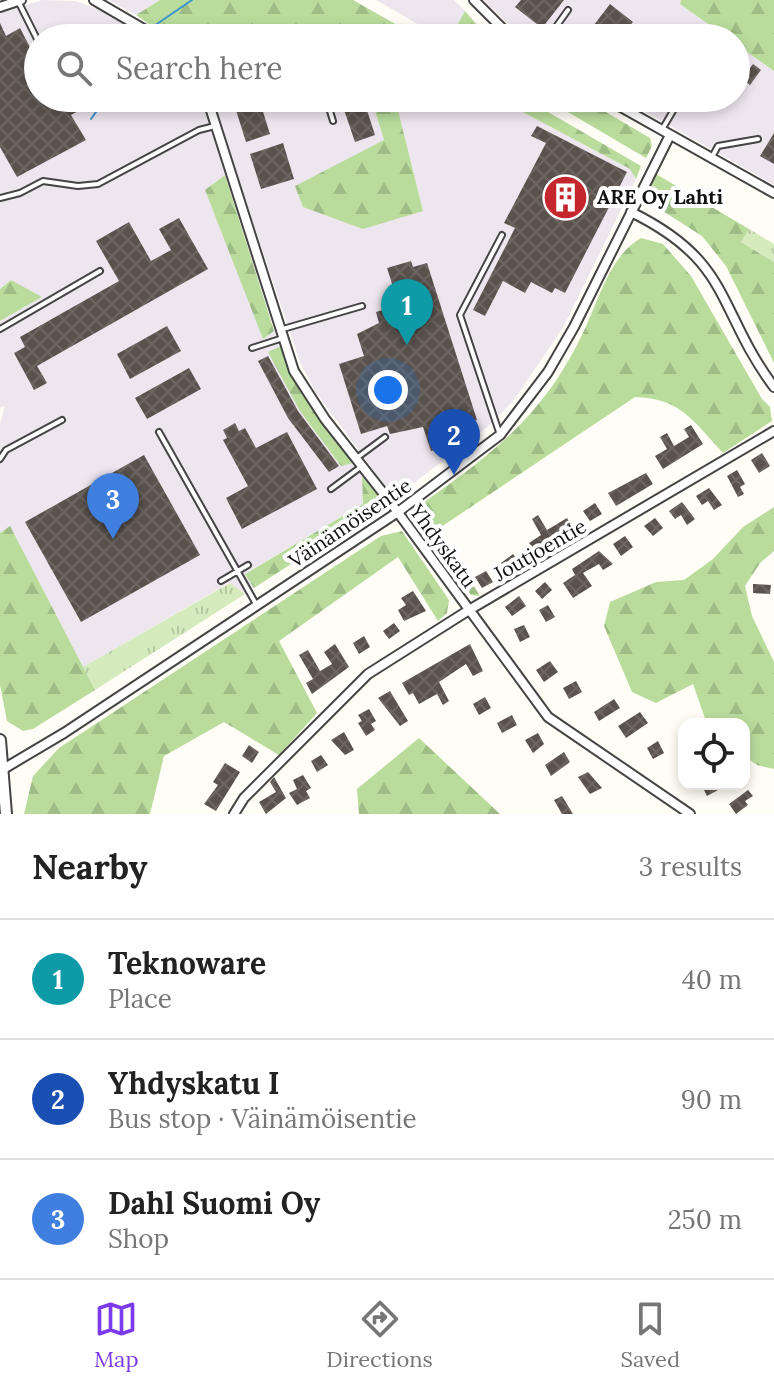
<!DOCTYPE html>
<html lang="en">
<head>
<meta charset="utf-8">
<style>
	:root { --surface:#fff; --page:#f6f6f6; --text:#222; --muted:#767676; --line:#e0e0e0; --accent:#7c3aed }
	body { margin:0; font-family:Lora,serif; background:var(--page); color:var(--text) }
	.controls { position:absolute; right:24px; bottom:24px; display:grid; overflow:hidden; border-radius:16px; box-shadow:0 4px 12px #0003 }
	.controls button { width:72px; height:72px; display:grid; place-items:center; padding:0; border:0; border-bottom:2px solid var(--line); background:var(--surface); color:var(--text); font:40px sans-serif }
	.you { position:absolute; left:388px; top:390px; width:28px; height:28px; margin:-20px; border:6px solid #fff; border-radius:50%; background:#1a73e8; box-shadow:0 0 0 12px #1a73e833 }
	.badge { display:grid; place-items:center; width:52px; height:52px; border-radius:50%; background:var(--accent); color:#fff; font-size:26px; font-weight:700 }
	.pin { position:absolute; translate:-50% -66px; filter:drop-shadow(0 2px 4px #0008) }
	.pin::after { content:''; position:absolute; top:42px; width:28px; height:24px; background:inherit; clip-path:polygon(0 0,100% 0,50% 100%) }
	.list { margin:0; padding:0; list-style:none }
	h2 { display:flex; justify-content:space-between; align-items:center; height:104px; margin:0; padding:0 32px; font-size:34px }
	h2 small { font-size:26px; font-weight:400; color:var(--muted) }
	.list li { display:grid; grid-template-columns:52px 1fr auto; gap:24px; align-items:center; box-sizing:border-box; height:120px; padding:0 32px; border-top:2px solid var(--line) }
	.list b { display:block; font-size:30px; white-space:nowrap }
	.list p { margin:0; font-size:26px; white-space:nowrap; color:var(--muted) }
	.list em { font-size:26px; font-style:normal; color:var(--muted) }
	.icon { flex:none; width:44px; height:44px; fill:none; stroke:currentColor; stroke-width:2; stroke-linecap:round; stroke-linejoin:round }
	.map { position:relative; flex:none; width:774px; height:814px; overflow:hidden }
	.search { position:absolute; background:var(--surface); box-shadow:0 4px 12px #0003; left:24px; right:24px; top:24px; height:88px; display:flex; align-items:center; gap:20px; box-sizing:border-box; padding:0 28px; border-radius:44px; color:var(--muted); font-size:30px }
	.sheet { height:464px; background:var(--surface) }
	nav { display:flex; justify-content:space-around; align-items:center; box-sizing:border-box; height:112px; border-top:2px solid var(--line); background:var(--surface); font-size:22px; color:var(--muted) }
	nav a { display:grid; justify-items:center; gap:4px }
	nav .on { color:var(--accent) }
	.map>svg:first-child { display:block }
	.industrial { fill:#eee6ef }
	.grass { fill:url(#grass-tufts) }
	.forest { fill:url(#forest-firs) }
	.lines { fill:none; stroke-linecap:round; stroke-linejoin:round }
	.stream { stroke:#3f96cf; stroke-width:2 }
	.building { fill:url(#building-cross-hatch) }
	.service-casing { stroke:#444; stroke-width:8 }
	.minor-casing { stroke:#444; stroke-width:12 }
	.tertiary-casing { stroke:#444; stroke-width:14 }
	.service { stroke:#fff; stroke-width:4 }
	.minor { stroke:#fff; stroke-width:8 }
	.tertiary { stroke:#fff; stroke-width:10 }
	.labels { text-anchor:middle; stroke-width:8; stroke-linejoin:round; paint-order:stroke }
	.poi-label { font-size:20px; font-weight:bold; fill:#111; stroke:#fff; text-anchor:start }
	.street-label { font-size:20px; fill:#111; stroke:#fff }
</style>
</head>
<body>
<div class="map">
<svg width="774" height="814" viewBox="0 0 774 814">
	<defs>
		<pattern id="grass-tufts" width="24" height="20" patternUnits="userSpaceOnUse" patternTransform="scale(2)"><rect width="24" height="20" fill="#d5ebbd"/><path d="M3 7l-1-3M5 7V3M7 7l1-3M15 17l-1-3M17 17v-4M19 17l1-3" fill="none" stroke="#b6c8a1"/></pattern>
		<pattern id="forest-firs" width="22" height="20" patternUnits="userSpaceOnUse" patternTransform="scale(2)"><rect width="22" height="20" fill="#b9dc9c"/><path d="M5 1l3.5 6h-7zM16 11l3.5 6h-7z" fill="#9ebc85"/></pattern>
		<pattern id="building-cross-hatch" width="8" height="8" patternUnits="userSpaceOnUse" patternTransform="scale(2)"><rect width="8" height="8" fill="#5a524d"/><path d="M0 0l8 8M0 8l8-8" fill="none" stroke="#6d6662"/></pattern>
	</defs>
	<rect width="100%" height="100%" fill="#fffdf5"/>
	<!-- industrial -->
	<path class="industrial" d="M 42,0 L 75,1 L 115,15 L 152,38 L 38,38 L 38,98 L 202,98 L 225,175 L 205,190 L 264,338 L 274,331 L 281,346 L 269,353 L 341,465 L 353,463 L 362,476 L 363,504 L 246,573 L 254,588 L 245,594 L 229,583 L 83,667 L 10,527 L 0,533 L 0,424 L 5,406 L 0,408 L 0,321 L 41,297 L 11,280 L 0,289 L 0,13 Z
		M 109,0 L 160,0 L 136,15 Z
		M 376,0 L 454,0 L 465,11 L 450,38 L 442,38 Z
		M 483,0 L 681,0 L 680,4 L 728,38 L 523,38 Z
		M 736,44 L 774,71 L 774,185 L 621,98 L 736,98 Z
		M 211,98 L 371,98 L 384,140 L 423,211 L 395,98 L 496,98 L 630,169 L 636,179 L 564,326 L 514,400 L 490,425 L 394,498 L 315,391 L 300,362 Z"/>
	<!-- grass -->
	<path class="grass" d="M 749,229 L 774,244 L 774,262 L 741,242 Z
		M 230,583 L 245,594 L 95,690 L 83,667 Z"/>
	<!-- forest -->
	<path class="forest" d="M 160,0 L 353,0 L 420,38 L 169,38 L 136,15 Z
		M 681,0 L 774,0 L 774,71 L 736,44 L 736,38 L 728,38 L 680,4 Z
		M 465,11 L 486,35 L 490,38 L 450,38 Z
		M 371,98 L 395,98 L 423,211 L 363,229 L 303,207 L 295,186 L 384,140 Z
		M 496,98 L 524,98 L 641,166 L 636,179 L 630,169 Z
		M 544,98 L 582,98 L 650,138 L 652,146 L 646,158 Z
		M 656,174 L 749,229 L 741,242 L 774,262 L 774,363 L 726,266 L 702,236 L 644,199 Z
		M 225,175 L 274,331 L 263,339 L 205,190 Z
		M 641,238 L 663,244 L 691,276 L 762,399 L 770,407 L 772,421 L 723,453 C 694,422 681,398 635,397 L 438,529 L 480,596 L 471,595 L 411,518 L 413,510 C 456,479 501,449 535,408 C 552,389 568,363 579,341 C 597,308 607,257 641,238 Z
		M 11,280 L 42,297 L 0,321 L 0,289 Z
		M 281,346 L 292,374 L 353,463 L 341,466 L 300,411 L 268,352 Z
		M 362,476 L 378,496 L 379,507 L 254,588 L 245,574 L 363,504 Z
		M 774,507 L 774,551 L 760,563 L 745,586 L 752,616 L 774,662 L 774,769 L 757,765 L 744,756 L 744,724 L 707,724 L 693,684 L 656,703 L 632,692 L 604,626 L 610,602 L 656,582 L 684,580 L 713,559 L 743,527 Z
		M 10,526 L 95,690 L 33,729 L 23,731 L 7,721 L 0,685 L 0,533 Z
		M 402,531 L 449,600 L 447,613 L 438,621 L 398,557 L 279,641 L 317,713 L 279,755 L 224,722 L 164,756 L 150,814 L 24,814 L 33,776 L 59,748 L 381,536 Z
		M 419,738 L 500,814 L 359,814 L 357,789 Z"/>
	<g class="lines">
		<!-- stream -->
		<path class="stream" d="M 154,26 L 192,0
			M 91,119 L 106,98"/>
	</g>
	<!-- building -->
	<path class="building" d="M 521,0 L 564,0 L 542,28 L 515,7 Z
		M 610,4 L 633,22 L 621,38 L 584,38 Z
		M 0,23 L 6,36 L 20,28 L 35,57 L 38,56 L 38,98 L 94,98 L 89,105 L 71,115 L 86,140 L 17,177 L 0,147 Z
		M 753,64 L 761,70 L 750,85 L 742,79 Z
		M 340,98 L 363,98 L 375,135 L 355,142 Z
		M 259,99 L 270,134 L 246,142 L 235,107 Z
		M 537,126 L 627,172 L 565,293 L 555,288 L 552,293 L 531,282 L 525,293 L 503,281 L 485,316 L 473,310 L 515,228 L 504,223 L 546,143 L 531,136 Z
		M 774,133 L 774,164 L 760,156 Z
		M 283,143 L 294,179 L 261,189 L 250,154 Z
		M 179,218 L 208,269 L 37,366 L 47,383 L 34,390 L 14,353 L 25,347 L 20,337 L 119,281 L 96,241 L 129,222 L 151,261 L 171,250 L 159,229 Z
		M 411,261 L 413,267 L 427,263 L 477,420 L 464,424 L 466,428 L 440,436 L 444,447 L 431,451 L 423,427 L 390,434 L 387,426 L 361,434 L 339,364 L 364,356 L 357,334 L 379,323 L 376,312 L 386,309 L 382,297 L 395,293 L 387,268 Z
		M 167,326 L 181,351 L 130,379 L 117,354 Z
		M 268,356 L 298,411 L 339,466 L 329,472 L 288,418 L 258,361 Z
		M 189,368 L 201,389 L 147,419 L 135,398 Z
		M 235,423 L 239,431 L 245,428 L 256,448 L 287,432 L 317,489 L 242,529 L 226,498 L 248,486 L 223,440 L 227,438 L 223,430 Z
		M 691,425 L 703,444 L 663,469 L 655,456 L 667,449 L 660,437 L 667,433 L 674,446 L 689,437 L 684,429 Z
		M 762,453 L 770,466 L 759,473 L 751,460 Z
		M 144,455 L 200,555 L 81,622 L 25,522 Z
		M 737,470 L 745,484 L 740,487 L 744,494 L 738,497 L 727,476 Z
		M 646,473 L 653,484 L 616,506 L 608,493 Z
		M 709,488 L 722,505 L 714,510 L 708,501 L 702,505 L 696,496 Z
		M 682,502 L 695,519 L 687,525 L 681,515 L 675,519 L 669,511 Z
		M 595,503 L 602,514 L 590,521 L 583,511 Z
		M 538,515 L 547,530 L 567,518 L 574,530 L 537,553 L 529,543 L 541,535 L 532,519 Z
		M 655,518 L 663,528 L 653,536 L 644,526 Z
		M 625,536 L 633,547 L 621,556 L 613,544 Z
		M 599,551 L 613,564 L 603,570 L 599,564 L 583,573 L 592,586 L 573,598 L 563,583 L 575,575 L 572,569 Z
		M 513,554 L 519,562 L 507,571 L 501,563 Z
		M 486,571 L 493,582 L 482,588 L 475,577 Z
		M 545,582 L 552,590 L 542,599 L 535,591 Z
		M 753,584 L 771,585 L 770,594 L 753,593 Z
		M 413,591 L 426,611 L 404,621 L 398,610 L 406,605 L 401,598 Z
		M 519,596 L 526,606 L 512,616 L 505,607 Z
		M 548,605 L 555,617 L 546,622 L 539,610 Z
		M 394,623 L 400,631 L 389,639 L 383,631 Z
		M 524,625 L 530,637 L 520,642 L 514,629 Z
		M 364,636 L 370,647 L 359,654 L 353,643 Z
		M 335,644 L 349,667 L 312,694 L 306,683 L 313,679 L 299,655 L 308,650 L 320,671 L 332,664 L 324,652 Z
		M 470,644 L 483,671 L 473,676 L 466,664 L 439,682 L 449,701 L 443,705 L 437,694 L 419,704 L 413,693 L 409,695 L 402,683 Z
		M 550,661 L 558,672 L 544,682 L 536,670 Z
		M 576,681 L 582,692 L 569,699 L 563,688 Z
		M 390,691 L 408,721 L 400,726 L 378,698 Z
		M 485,697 L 491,708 L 479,715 L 473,704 Z
		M 614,699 L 620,708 L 599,721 L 594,712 Z
		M 369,709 L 376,721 L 371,724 L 375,730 L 366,736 L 358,723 L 362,721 L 358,715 Z
		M 640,712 L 648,723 L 626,738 L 618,726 Z
		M 512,715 L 517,725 L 502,733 L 497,723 Z
		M 344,732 L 354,750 L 345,755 L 331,740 Z
		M 538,733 L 544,744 L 533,753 L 525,740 Z
		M 658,741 L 664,753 L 653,759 L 647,748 Z
		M 249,745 L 259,752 L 252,763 L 242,756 Z
		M 564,752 L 570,762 L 551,776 L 545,765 Z
		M 321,755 L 328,765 L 317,772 L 311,761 Z
		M 225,763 L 240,772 L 216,811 L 204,804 L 218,785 L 213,782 Z
		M 588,772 L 602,788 L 590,794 L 578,777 Z
		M 303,775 L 311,788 L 306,791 L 310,798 L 297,805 L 289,793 L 297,789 L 293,780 Z
		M 274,777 L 286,798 L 266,814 L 259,802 L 276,792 L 270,782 Z
		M 701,784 L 717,784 L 720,789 L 707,796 Z
		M 748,790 L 753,796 L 745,801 L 748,805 L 736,814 L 729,804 Z
		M 562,796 L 573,814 L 562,814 L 554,800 Z"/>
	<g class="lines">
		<defs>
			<path id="service" d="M 19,3 L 38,41
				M 548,38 L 568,10
				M 326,98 L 333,121
				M 211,107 L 241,98
				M 663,128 L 677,104
				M 712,157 L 718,146 L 758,139
				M 0,198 L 20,193 L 43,181 L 78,186 L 98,184 L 199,130 L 215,126
				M 0,329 L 100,271
				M 283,329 L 362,306
				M 252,348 L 283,338
				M 159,432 L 256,604
				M 499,432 L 460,315 L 502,235
				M 358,457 L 385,437
				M 0,459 L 6,450 L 62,420
				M 331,489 L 362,466
				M 221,581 L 248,565"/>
			<path id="minor" d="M 94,0 L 159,38
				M 474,0 L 512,38
				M 0,7 L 21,0
				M 207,98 L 294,371 L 325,419 L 391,503 L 548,717 L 690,814
				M 605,98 L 774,193
				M 631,212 C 733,262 716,309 774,387
				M 5,768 L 64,733 L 398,512 L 500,435 L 548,372 L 574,327 L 670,135
				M 234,814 L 244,798 L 368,674 L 469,610 L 774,431"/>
			<path id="tertiary" d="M 0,740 L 6,814"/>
		</defs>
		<!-- service casing -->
		<use href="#service" class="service-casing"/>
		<!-- minor casing -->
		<use href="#minor" class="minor-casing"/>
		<!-- tertiary casing -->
		<use href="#tertiary" class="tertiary-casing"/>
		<!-- service -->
		<use href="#service" class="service"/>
		<!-- minor -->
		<use href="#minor" class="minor"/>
		<!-- tertiary -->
		<use href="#tertiary" class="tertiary"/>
	</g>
	<!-- icons -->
	<defs>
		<symbol id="building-disc" viewBox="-11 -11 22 22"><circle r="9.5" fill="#c4262e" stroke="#fff"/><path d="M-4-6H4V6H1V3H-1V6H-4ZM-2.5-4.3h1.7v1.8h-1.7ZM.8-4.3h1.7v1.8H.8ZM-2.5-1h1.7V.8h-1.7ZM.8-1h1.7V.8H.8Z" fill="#fff"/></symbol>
	</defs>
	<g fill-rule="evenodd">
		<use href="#building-disc" x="540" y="172" width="51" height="51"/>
	</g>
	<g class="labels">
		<!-- poi labels -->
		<g class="poi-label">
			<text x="597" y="204">ARE Oy Lahti</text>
		</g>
		<!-- street labels -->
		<g class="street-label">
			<text transform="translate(350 523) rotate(-34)" y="7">Väinämöisentie</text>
			<text transform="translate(443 546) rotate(54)" y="7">Yhdyskatu</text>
			<text transform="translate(540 550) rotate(-30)" y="7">Joutjoentie</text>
		</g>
	</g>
</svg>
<div class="controls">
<button><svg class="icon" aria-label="locate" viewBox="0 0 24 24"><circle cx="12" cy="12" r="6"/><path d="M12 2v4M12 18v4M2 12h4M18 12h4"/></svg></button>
</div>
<div class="you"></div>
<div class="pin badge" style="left:407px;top:345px;background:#0f9aa8">1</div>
<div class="pin badge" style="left:454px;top:475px;background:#1a4fb4">2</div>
<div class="pin badge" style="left:113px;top:539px;background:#3f7fe0">3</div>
<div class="search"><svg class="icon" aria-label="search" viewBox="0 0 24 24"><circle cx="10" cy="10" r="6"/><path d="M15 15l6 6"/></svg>Search here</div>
</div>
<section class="sheet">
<h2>Nearby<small>3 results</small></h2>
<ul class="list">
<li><span class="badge" style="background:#0f9aa8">1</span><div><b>Teknoware</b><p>Place</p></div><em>40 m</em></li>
<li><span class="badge" style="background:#1a4fb4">2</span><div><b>Yhdyskatu I</b><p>Bus stop · Väinämöisentie</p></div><em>90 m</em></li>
<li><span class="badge" style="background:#3f7fe0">3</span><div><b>Dahl Suomi Oy</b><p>Shop</p></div><em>250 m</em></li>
</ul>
</section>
<nav>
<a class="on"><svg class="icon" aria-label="map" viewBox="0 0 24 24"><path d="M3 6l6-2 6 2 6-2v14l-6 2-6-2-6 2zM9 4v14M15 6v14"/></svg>Map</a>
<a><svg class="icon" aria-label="directions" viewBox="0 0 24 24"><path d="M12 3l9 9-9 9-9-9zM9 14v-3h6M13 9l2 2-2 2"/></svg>Directions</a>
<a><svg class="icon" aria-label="saved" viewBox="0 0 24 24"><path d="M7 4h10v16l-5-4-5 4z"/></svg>Saved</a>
</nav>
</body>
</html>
